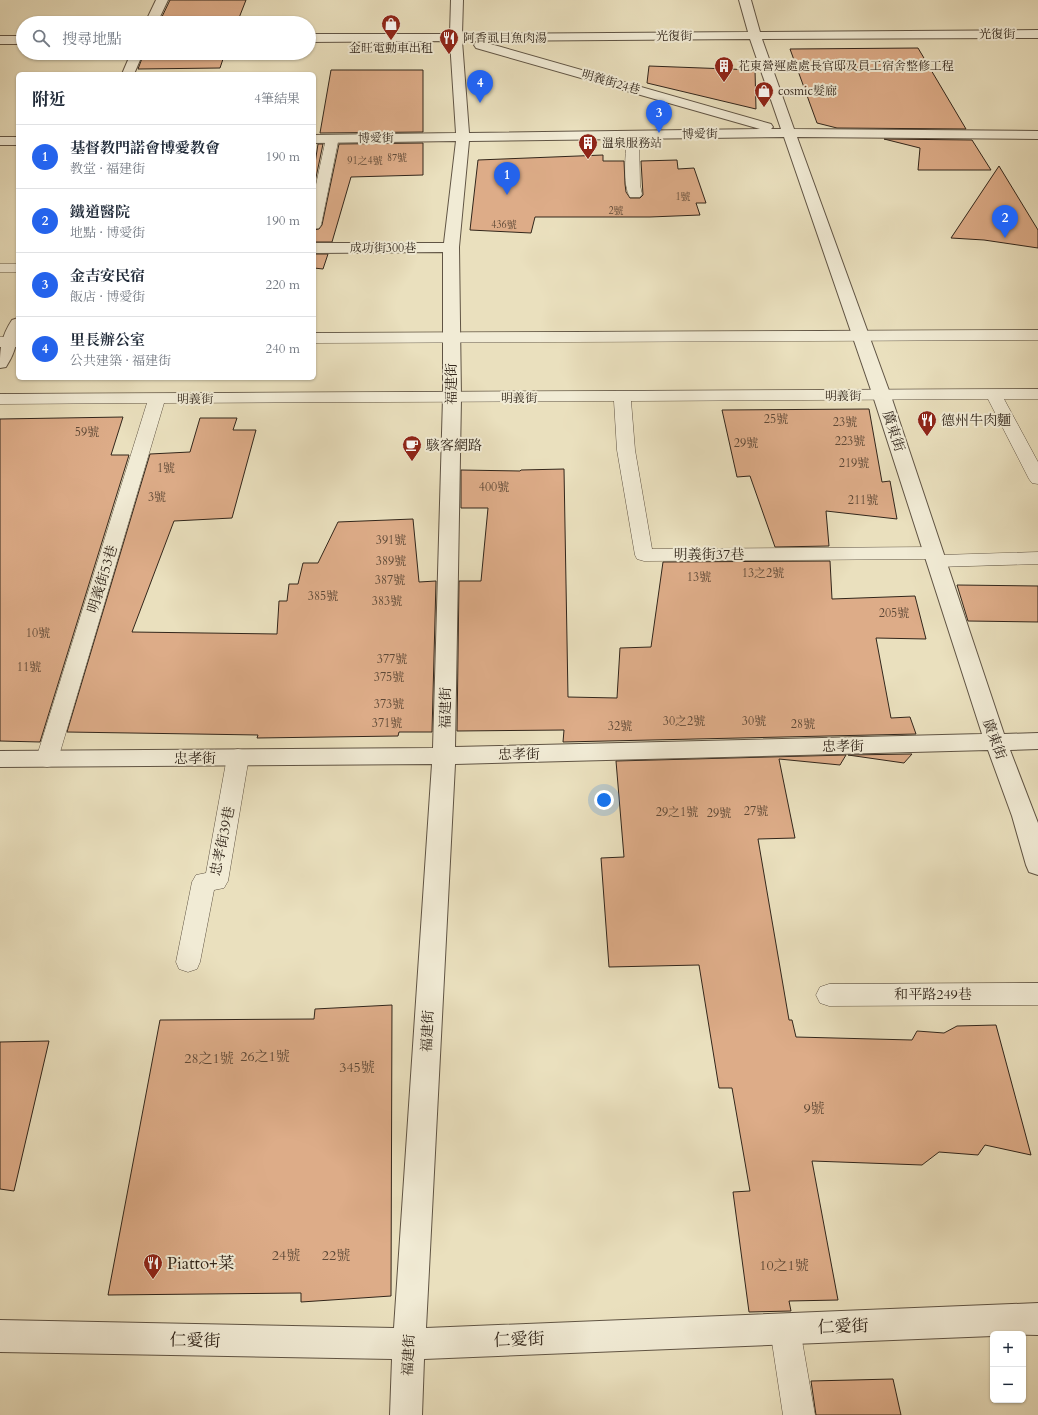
<!DOCTYPE html>
<html lang="zh-TW">
<head>
<meta charset="utf-8">
<style>
	:root { --surface:#fff; --page:#f2f2f3; --text:#1f2937; --muted:#747a83; --line:#e0e1e3; --accent:#2563eb }
	body { margin:0; font-family:Cardo,"Noto Serif TC",serif; background:var(--page); color:var(--text) }
	.controls { position:absolute; right:12px; bottom:12px; display:grid; overflow:hidden; border-radius:6px; box-shadow:0 1px 3px #0004 }
	.controls button { width:36px; height:36px; display:grid; place-items:center; padding:0; border:0; border-bottom:1px solid var(--line); background:var(--surface); color:var(--text); font:20px sans-serif }
	.you { position:absolute; left:604px; top:800px; width:14px; height:14px; margin:-10px; border:3px solid #fff; border-radius:50%; background:#1a73e8; box-shadow:0 0 0 6px #1a73e833 }
	.badge { display:grid; place-items:center; width:26px; height:26px; border-radius:50%; background:var(--accent); color:#fff; font-size:13px; font-weight:700 }
	.pin { position:absolute; translate:-50% -33px; filter:drop-shadow(0 1px 2px #0008) }
	.pin::after { content:''; position:absolute; top:21px; width:14px; height:12px; background:inherit; clip-path:polygon(0 0,100% 0,50% 100%) }
	.list { margin:0; padding:0; list-style:none }
	h2 { display:flex; justify-content:space-between; align-items:center; height:52px; margin:0; padding:0 16px; font-size:17px }
	h2 small { font-size:13px; font-weight:400; color:var(--muted) }
	.list li { display:grid; grid-template-columns:26px 1fr auto; gap:12px; align-items:center; box-sizing:border-box; height:64px; padding:0 16px; border-top:1px solid var(--line) }
	.list b { display:block; font-size:15px; white-space:nowrap }
	.list p { margin:0; font-size:13px; white-space:nowrap; color:var(--muted) }
	.list em { font-size:13px; font-style:normal; color:var(--muted) }
	.icon { flex:none; width:22px; height:22px; fill:none; stroke:currentColor; stroke-width:2; stroke-linecap:round; stroke-linejoin:round }
	.map { position:relative; flex:none; width:1038px; height:1415px; overflow:hidden }
	.search { position:absolute; background:var(--surface); box-shadow:0 1px 3px #0004; left:16px; top:16px; width:300px; height:44px; display:flex; align-items:center; gap:10px; box-sizing:border-box; padding:0 14px; border-radius:22px; color:var(--muted); font-size:15px }
	.panel { position:absolute; background:var(--surface); box-shadow:0 1px 3px #0004; left:16px; top:72px; width:300px; height:308px; border-radius:6px }
	.map>svg:first-child { display:block }
	.building { fill:#ddac88; stroke:#32261b }
	.lines { fill:none; stroke-linecap:round; stroke-linejoin:round }
	.lane-casing { stroke:#605444; stroke-width:1 }
	.street-casing { stroke:#605444; stroke-width:2 }
	.lane { fill:#f1ebd5; fill-rule:evenodd }
	.street { fill:#f1ebd5; fill-rule:evenodd }
	.labels { text-anchor:middle; stroke-width:4; stroke-linejoin:round; paint-order:stroke }
	.far-number-label { font-size:10px; fill:#5d4836 }
	.far-street-label { font-size:12px; fill:#32261b; stroke:#f1ebd5 }
	.far-poi-label { font-size:12px; fill:#32261b; stroke:#f1ebd5; text-anchor:start }
	.number-label { font-size:12px; fill:#5d4836 }
	.street-label { font-size:14px; fill:#32261b; stroke:#f1ebd5 }
	.poi-label { font-size:14px; fill:#32261b; stroke:#f1ebd5; text-anchor:start }
	.near-number-label { font-size:14px; fill:#5d4836 }
	.near-poi-label { font-size:17px; fill:#32261b; stroke:#f1ebd5; text-anchor:start }
	.near-street-label { font-size:17px; fill:#32261b; stroke:#f1ebd5 }
</style>
</head>
<body>
<div class="map">
<svg width="1038" height="1415" viewBox="0 0 1038 1415">
	<rect width="100%" height="100%" fill="#eae0be"/>
	<filter id="stains"><feTurbulence type="fractalNoise" baseFrequency=".005" numOctaves="4"/><feColorMatrix values="0 0 0 0 .2 0 0 0 0 .09 0 0 0 0 .02 0 0 0 .5 -.17"/></filter>
	<radialGradient id="worn" r=".72"><stop offset=".6" stop-color="#630" stop-opacity="0"/><stop offset="1" stop-color="#630" stop-opacity=".3"/></radialGradient>
	<!-- building -->
	<path class="building" d="M 170,0 L 246,0 L 237,23 L 159,23 Z
		M 918,48 L 966,129 L 837,128 L 817,123 L 790,49 Z
		M 144,53 L 225,53 L 220,68 L 138,69 Z
		M 649,66 L 755,70 L 756,109 L 647,83 Z
		M 331,70 L 423,70 L 423,132 L 320,133 Z
		M 884,139 L 972,140 L 991,170 L 918,170 L 920,148 Z
		M 423,143 L 423,175 L 351,177 L 332,242 L 314,242 L 314,230 L 319,229 L 322,225 L 339,144 Z
		M 318,144 L 323,144 L 314,187 L 314,170 Z
		M 603,155 L 603,161 L 624,161 L 625,184 L 626,192 L 630,198 L 640,198 L 643,195 L 641,161 L 677,160 L 678,169 L 694,168 L 706,203 L 696,203 L 700,215 L 650,217 L 535,217 L 531,233 L 470,230 L 478,160 Z
		M 999,166 L 1038,230 L 1038,248 L 984,240 L 951,238 Z
		M 314,254 L 328,254 L 323,269 L 314,268 Z
		M 869,409 L 882,482 L 890,481 L 897,519 L 826,511 L 829,546 L 775,547 L 750,476 L 737,477 L 722,410 Z
		M 123,417 L 111,455 L 129,455 L 40,742 L 0,741 L 0,419 Z
		M 200,418 L 237,418 L 233,430 L 256,430 L 232,518 L 174,521 L 132,632 L 277,634 L 279,601 L 287,601 L 289,584 L 298,584 L 303,563 L 318,563 L 338,522 L 413,519 L 419,582 L 436,581 L 432,732 L 399,732 L 398,736 L 257,738 L 258,735 L 67,732 L 150,454 L 190,452 Z
		M 564,469 L 568,697 L 617,698 L 620,648 L 651,647 L 663,562 L 830,561 L 832,599 L 915,596 L 926,639 L 876,638 L 891,718 L 910,717 L 916,734 L 563,742 L 564,730 L 457,731 L 459,581 L 481,581 L 488,508 L 461,508 L 461,470 L 520,471 L 521,470 Z
		M 957,585 L 1038,586 L 1038,622 L 968,621 Z
		M 912,754 L 904,763 L 848,755 Z
		M 846,755 L 840,765 L 779,759 L 795,838 L 758,839 L 789,1020 L 792,1020 L 796,1037 L 912,1040 L 917,1031 L 944,1033 L 957,1026 L 996,1025 L 1031,1155 L 985,1145 L 978,1155 L 939,1152 L 922,1165 L 812,1161 L 838,1300 L 789,1301 L 791,1311 L 749,1312 L 733,1192 L 750,1191 L 732,1088 L 719,1088 L 699,965 L 609,967 L 601,858 L 624,857 L 616,761 Z
		M 392,1005 L 391,1296 L 301,1302 L 301,1293 L 108,1295 L 160,1020 L 314,1019 L 315,1009 Z
		M 49,1041 L 14,1191 L 0,1189 L 0,1042 Z
		M 893,1379 L 901,1415 L 816,1415 L 811,1381 Z"/>
	<g class="lines">
		<defs>
			<path id="lane" d="M 633,131 L 638,132 L 639,135 L 640,185 L 642,194 L 640,197 L 630,197 C 622,185 626,150 627,135 L 628,132 Z
				M 328,135 L 333,136 L 338,142 L 321,225 L 319,228 L 314,229 L 314,194 L 325,143 L 322,139 L 323,136 Z
				M 0,264 L 18,264 L 18,272 L 0,272 Z
				M 1038,330 L 1038,340 L 314,343 L 314,333 Z
				M 0,337 L 18,337 L 18,347 L 0,347 Z
				M 1038,389 L 1038,399 L 1004,399 L 1038,462 L 1038,484 L 1032,483 L 1029,479 L 988,399 L 631,401 L 635,450 L 652,549 L 933,547 L 940,549 L 942,553 L 941,555 L 1038,552 L 1038,564 L 936,567 L 929,565 L 927,561 L 928,559 L 644,561 L 637,559 L 635,555 L 617,450 L 614,401 L 164,403 L 58,759 L 55,765 L 47,767 L 39,765 L 36,759 L 147,403 L 0,404 L 0,394 Z
				M 238,749 L 246,751 L 249,757 L 228,881 L 224,888 L 214,890 L 200,962 L 197,969 L 188,972 L 179,969 L 176,962 L 192,882 L 196,875 L 206,873 L 227,757 L 230,751 Z
				M 1038,983 L 1038,1005 L 829,1006 L 820,1003 L 816,995 L 820,987 L 829,984 Z
				M 785,1314 L 796,1318 L 800,1329 L 815,1415 L 783,1415 L 770,1329 L 774,1318 Z"/>
			<path id="street" d="M 156,0 L 168,0 L 157,23 L 145,23 Z
				M 451,0 L 463,0 L 462,34 L 748,32 L 739,0 L 751,0 L 760,32 L 1038,30 L 1038,38 L 762,39 L 794,129 L 1038,131 L 1038,139 L 797,137 L 891,396 L 1004,734 L 1038,733 L 1038,749 L 1010,750 L 1038,823 L 1038,875 L 1029,872 L 1026,865 L 1012,816 L 988,750 L 455,764 L 426,1328 L 1038,1303 L 1038,1335 L 993,1334 L 993,1336 L 424,1359 L 422,1415 L 390,1415 L 392,1359 L 0,1352 L 0,1320 L 394,1328 L 432,764 L 0,767 L 0,751 L 433,748 L 443,398 L 443,252 L 314,253 L 314,243 L 444,243 L 456,141 L 314,143 L 314,135 L 456,133 L 450,41 L 309,42 L 309,34 L 450,34 ZM 750,39 L 781,129 L 771,129 L 773,127 L 771,124 L 480,41 L 476,42 L 474,45 L 476,48 L 760,129 L 469,133 L 462,41 ZM 784,137 L 873,396 L 982,734 L 455,747 L 461,398 L 459,247 L 469,141 Z
				M 0,36 L 23,36 L 23,44 L 0,44 Z
				M 131,53 L 143,53 L 134,74 L 122,74 Z
				M 0,137 L 18,137 L 18,145 L 0,145 Z
				M 18,318 C 18,338 17,350 6,367 L 0,368 C 0,348 1,337 12,320 Z"/>
		</defs>
		<!-- lane casing -->
		<use href="#lane" class="lane-casing"/>
		<!-- street casing -->
		<use href="#street" class="street-casing"/>
		<!-- lane -->
		<use href="#lane" class="lane"/>
		<!-- street -->
		<use href="#street" class="street"/>
	</g>
	<!-- icons -->
	<defs>
		<symbol id="shop-pin" viewBox="-11 -11 22 30"><path d="M0 17L-7.5 6A9.5 9.5 0 1 1 7.5 6Z" fill="#8f2418" stroke="#f1ebd5"/><path d="M-5-2.5h2.3a2.7 3.5 0 0 1 5.4 0H5L5.5 6h-11ZM-1.5-2.5h3a1.5 2.3 0 0 0-3 0Z" fill="#fff"/></symbol>
		<symbol id="restaurant-pin" viewBox="-11 -11 22 30"><path d="M0 17L-7.5 6A9.5 9.5 0 1 1 7.5 6Z" fill="#8f2418" stroke="#f1ebd5"/><path d="M-5-6h1v4h1v-4h1v4h1v-4h1v5L-1.5 .5V6h-2V.5L-5-1ZM5-6V6H3V1.5H1.5Q1.5-4 5-6Z" fill="#fff"/></symbol>
		<symbol id="building-pin" viewBox="-11 -11 22 30"><path d="M0 17L-7.5 6A9.5 9.5 0 1 1 7.5 6Z" fill="#8f2418" stroke="#f1ebd5"/><path d="M-4-6H4V6H1V3H-1V6H-4ZM-2.5-4.3h1.7v1.8h-1.7ZM.8-4.3h1.7v1.8H.8ZM-2.5-1h1.7V.8h-1.7ZM.8-1h1.7V.8H.8Z" fill="#fff"/></symbol>
		<symbol id="cafe-pin" viewBox="-11 -11 22 30"><path d="M0 17L-7.5 6A9.5 9.5 0 1 1 7.5 6Z" fill="#8f2418" stroke="#f1ebd5"/><path d="M-5.5-4.5H6V0H3Q3 3.5 0 3.5H-2.5Q-5.5 3.5-5.5 0ZM3-3.2v2h1.7v-2ZM-6 4.5H4V6H-6Z" fill="#fff"/></symbol>
	</defs>
	<g fill-rule="evenodd">
		<use href="#shop-pin" x="380" y="13" width="22" height="30"/>
		<use href="#restaurant-pin" x="438" y="27" width="22" height="30"/>
		<use href="#building-pin" x="713" y="55" width="22" height="30"/>
		<use href="#shop-pin" x="753" y="80" width="22" height="30"/>
		<use href="#building-pin" x="577" y="132" width="22" height="30"/>
		<use href="#restaurant-pin" x="916" y="409" width="22" height="30"/>
		<use href="#cafe-pin" x="401" y="434" width="22" height="30"/>
		<use href="#restaurant-pin" x="142" y="1252" width="22" height="30"/>
	</g>
	<g class="labels">
		<!-- far-number labels -->
		<g class="far-number-label">
			<text x="397" y="161">87號</text>
			<text x="365" y="164">91之4號</text>
			<text x="683" y="200">1號</text>
			<text x="616" y="214">2號</text>
			<text x="504" y="228">436號</text>
		</g>
		<!-- far-street labels -->
		<g class="far-street-label">
			<text x="997" y="38">光復街</text>
			<text x="674" y="40">光復街</text>
			<text transform="translate(611 82) rotate(16)" y="4">明義街24巷</text>
			<text transform="translate(700 134) rotate(-1)" y="4">博愛街</text>
			<text transform="translate(376 138) rotate(-1)" y="4">博愛街</text>
			<text x="383" y="252">成功街300巷</text>
			<text x="843" y="400">明義街</text>
			<text x="519" y="402">明義街</text>
			<text x="195" y="403">明義街</text>
		</g>
		<!-- far-poi labels -->
		<g class="far-poi-label">
			<text x="463" y="42">阿香虱目魚肉湯</text>
			<text x="391" y="52" text-anchor="middle">金旺電動車出租</text>
			<text x="738" y="70">花東營運處處長官邸及員工宿舍整修工程</text>
			<text x="778" y="95">cosmic髮廊</text>
			<text x="602" y="147">溫泉服務站</text>
		</g>
		<!-- number labels -->
		<g class="number-label">
			<text x="776" y="423">25號</text>
			<text x="845" y="426">23號</text>
			<text x="87" y="436">59號</text>
			<text x="850" y="445">223號</text>
			<text x="746" y="447">29號</text>
			<text x="854" y="467">219號</text>
			<text x="166" y="472">1號</text>
			<text x="494" y="491">400號</text>
			<text x="157" y="501">3號</text>
			<text x="863" y="504">211號</text>
			<text x="391" y="544">391號</text>
			<text x="391" y="565">389號</text>
			<text x="763" y="577">13之2號</text>
			<text x="699" y="581">13號</text>
			<text x="390" y="584">387號</text>
			<text x="323" y="600">385號</text>
			<text x="387" y="605">383號</text>
			<text x="894" y="617">205號</text>
			<text x="38" y="637">10號</text>
			<text x="392" y="663">377號</text>
			<text x="29" y="671">11號</text>
			<text x="389" y="681">375號</text>
			<text x="389" y="708">373號</text>
			<text x="684" y="725">30之2號</text>
			<text x="754" y="725">30號</text>
			<text x="387" y="727">371號</text>
			<text x="803" y="728">28號</text>
			<text x="620" y="730">32號</text>
			<text x="756" y="815">27號</text>
			<text x="677" y="816">29之1號</text>
			<text x="719" y="817">29號</text>
		</g>
		<!-- street labels -->
		<g class="street-label">
			<text transform="translate(451 384) rotate(-90)" y="5">福建街</text>
			<text transform="translate(894 431) rotate(72)" y="5">廣東街</text>
			<text x="709" y="559">明義街37巷</text>
			<text transform="translate(102 579) rotate(-73)" y="5">明義街53巷</text>
			<text transform="translate(445 708) rotate(-89)" y="5">福建街</text>
			<text transform="translate(995 739) rotate(70)" y="5">廣東街</text>
			<text transform="translate(843 746) rotate(-1)" y="5">忠孝街</text>
			<text transform="translate(519 754) rotate(-1)" y="5">忠孝街</text>
			<text x="195" y="763">忠孝街</text>
			<text transform="translate(222 841) rotate(-78)" y="5">忠孝街39巷</text>
			<text x="933" y="999">和平路249巷</text>
			<text transform="translate(427 1031) rotate(-87)" y="5">福建街</text>
			<text transform="translate(408 1355) rotate(-87)" y="5">福建街</text>
		</g>
		<!-- poi labels -->
		<g class="poi-label">
			<text x="941" y="425">德州牛肉麵</text>
			<text x="426" y="450">駭客網路</text>
		</g>
		<!-- near-number labels -->
		<g class="near-number-label">
			<text x="265" y="1061">26之1號</text>
			<text x="209" y="1063">28之1號</text>
			<text x="357" y="1072">345號</text>
			<text x="814" y="1113">9號</text>
			<text x="286" y="1260">24號</text>
			<text x="336" y="1260">22號</text>
			<text x="784" y="1270">10之1號</text>
		</g>
		<!-- near-poi labels -->
		<g class="near-poi-label">
			<text x="167" y="1269">Piatto+菜</text>
		</g>
		<!-- near-street labels -->
		<g class="near-street-label">
			<text transform="translate(843 1326) rotate(-2)" y="6">仁愛街</text>
			<text transform="translate(519 1339) rotate(-2)" y="6">仁愛街</text>
			<text transform="translate(195 1340) rotate(1)" y="6">仁愛街</text>
		</g>
	</g>
	<rect width="100%" height="100%" filter="url(#stains)"/>
	<rect width="100%" height="100%" fill="url(#worn)"/>
</svg>
<div class="controls">
<button>+</button>
<button>−</button>
</div>
<div class="you"></div>
<div class="pin badge" style="left:507px;top:195px">1</div>
<div class="pin badge" style="left:1005px;top:238px">2</div>
<div class="pin badge" style="left:659px;top:133px">3</div>
<div class="pin badge" style="left:480px;top:103px">4</div>
<div class="search"><svg class="icon" aria-label="search" viewBox="0 0 24 24"><circle cx="10" cy="10" r="6"/><path d="M15 15l6 6"/></svg>搜尋地點</div>
<section class="panel">
<h2>附近<small>4筆結果</small></h2>
<ul class="list">
<li><span class="badge">1</span><div><b>基督教門諾會博愛教會</b><p>教堂 · 福建街</p></div><em>190 m</em></li>
<li><span class="badge">2</span><div><b>鐵道醫院</b><p>地點 · 博愛街</p></div><em>190 m</em></li>
<li><span class="badge">3</span><div><b>金吉安民宿</b><p>飯店 · 博愛街</p></div><em>220 m</em></li>
<li><span class="badge">4</span><div><b>里長辦公室</b><p>公共建築 · 福建街</p></div><em>240 m</em></li>
</ul>
</section>
</div>
</body>
</html>
